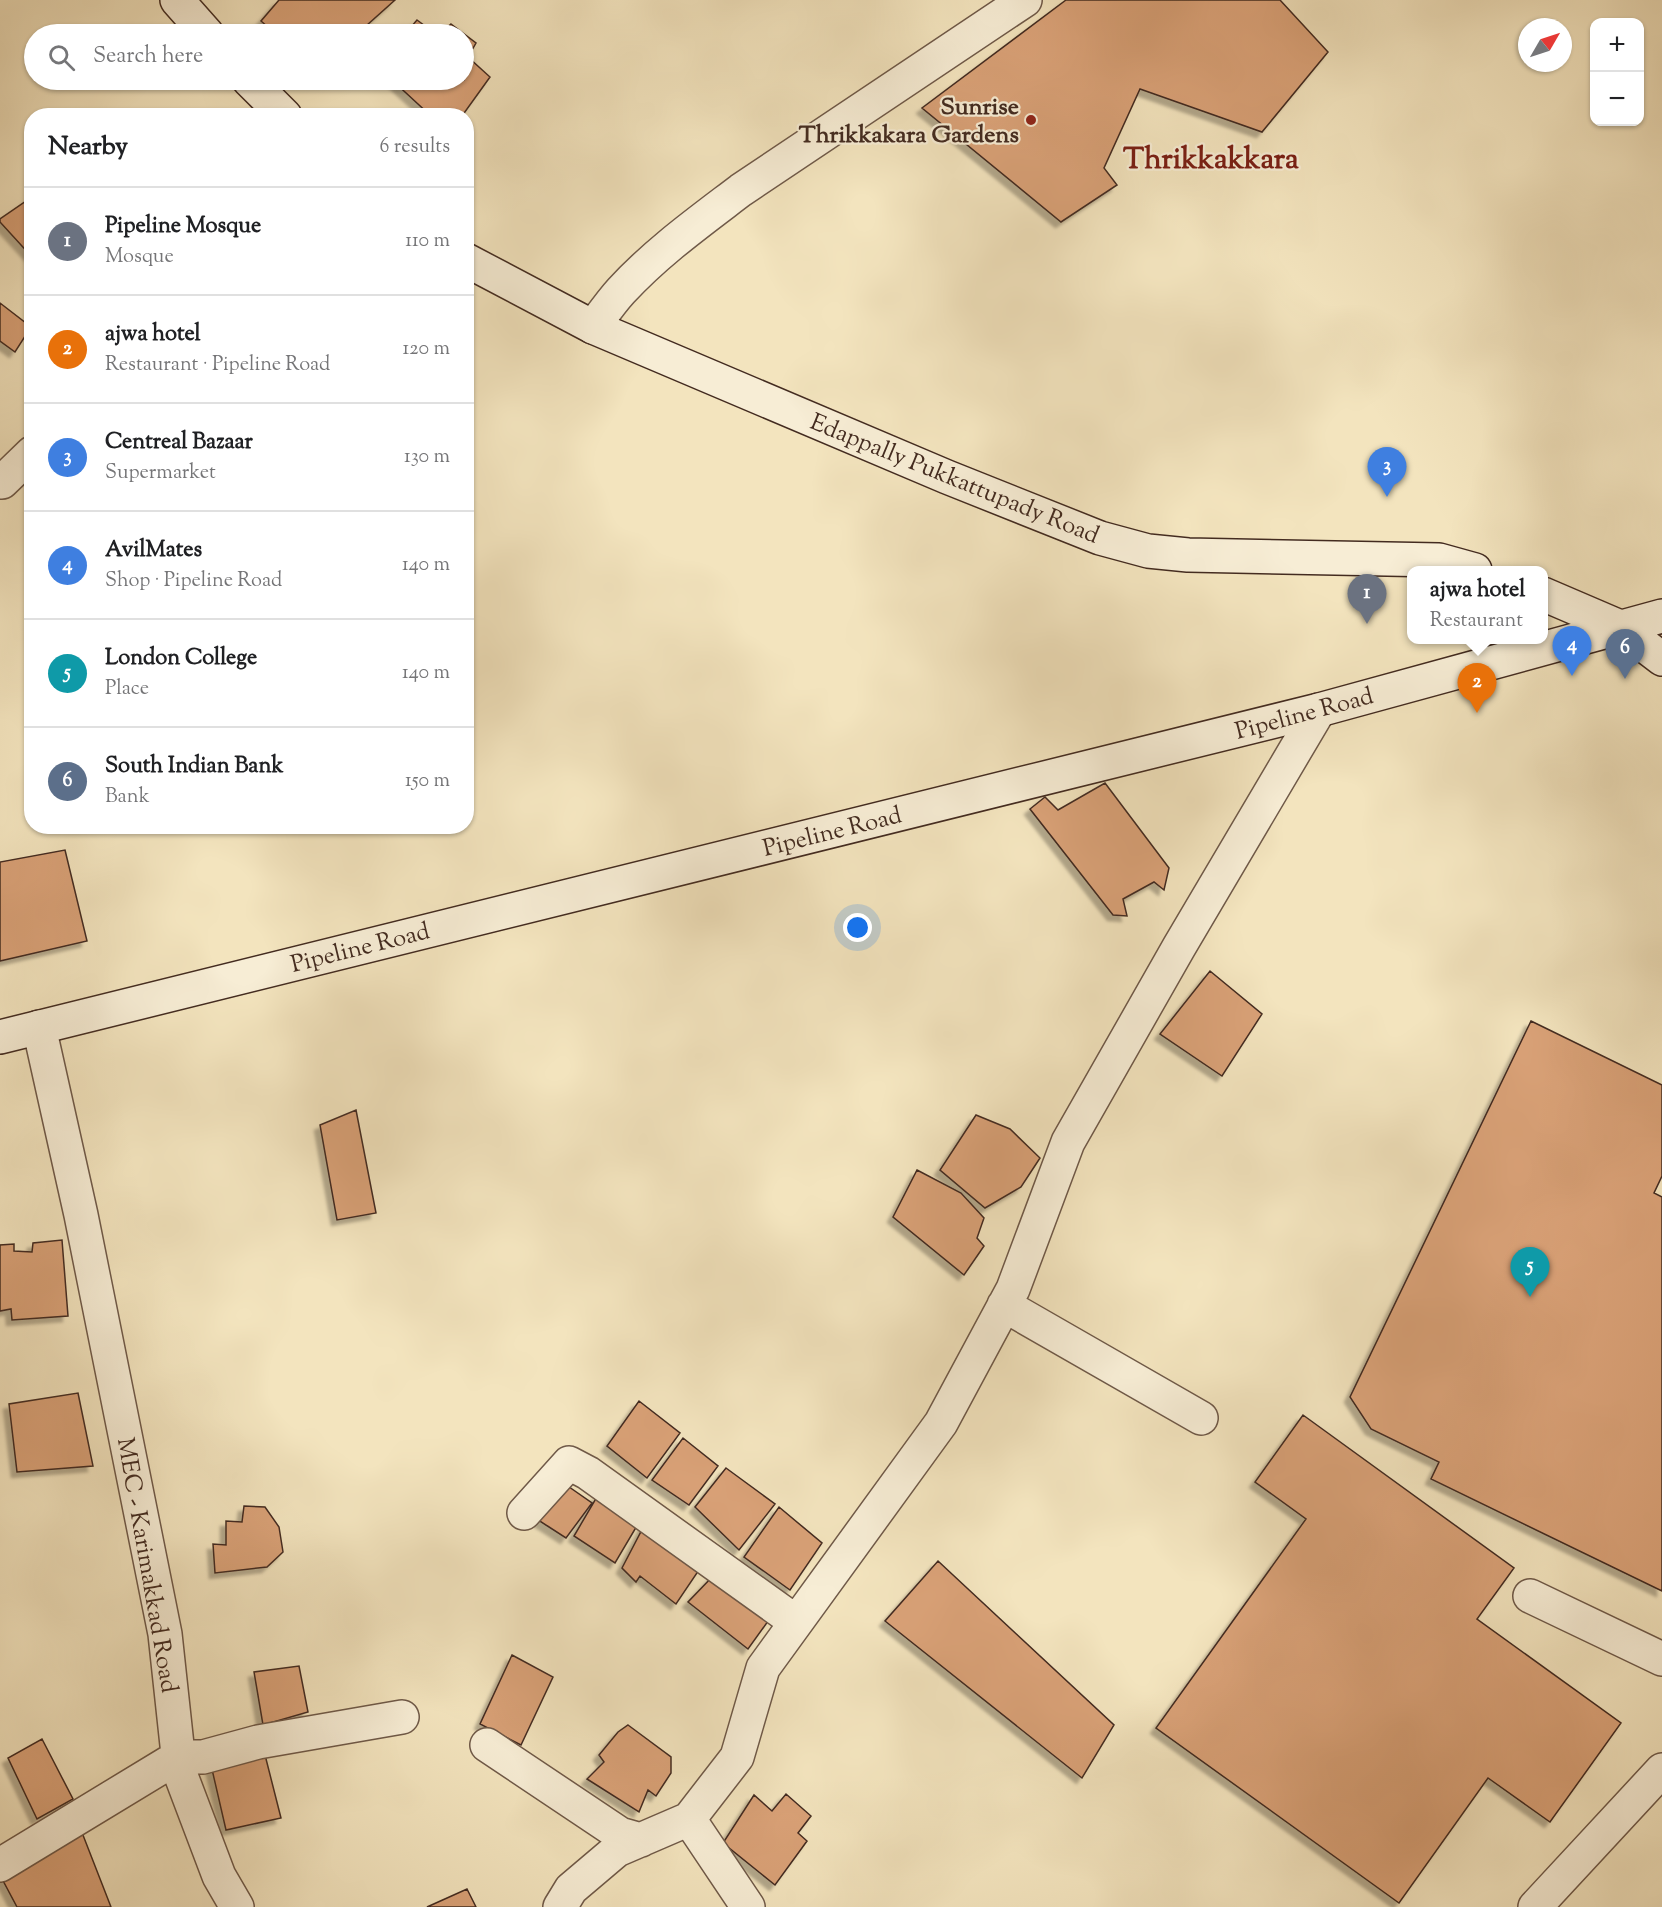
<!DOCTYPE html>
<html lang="en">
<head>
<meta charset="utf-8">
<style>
	:root { --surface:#fff; --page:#f6f6f6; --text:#202124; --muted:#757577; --line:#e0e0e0; --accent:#d93025 }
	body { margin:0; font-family:"Sorts Mill Goudy",serif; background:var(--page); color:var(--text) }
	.controls { position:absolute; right:18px; top:18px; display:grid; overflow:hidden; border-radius:12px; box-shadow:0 2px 4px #0004 }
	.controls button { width:54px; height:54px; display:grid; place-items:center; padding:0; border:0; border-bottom:2px solid var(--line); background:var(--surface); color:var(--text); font:30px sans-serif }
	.compass { position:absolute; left:1518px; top:18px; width:54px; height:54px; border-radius:50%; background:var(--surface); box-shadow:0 2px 4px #0004; rotate:51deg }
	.you { position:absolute; left:858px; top:928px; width:21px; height:21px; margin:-15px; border:4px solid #fff; border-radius:50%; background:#1a73e8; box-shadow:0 0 0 9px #1a73e833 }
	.badge { display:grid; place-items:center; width:39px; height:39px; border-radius:50%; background:var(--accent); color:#fff; font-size:20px; font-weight:700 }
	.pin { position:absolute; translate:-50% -50px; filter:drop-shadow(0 2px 3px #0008) }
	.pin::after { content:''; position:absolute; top:32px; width:21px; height:18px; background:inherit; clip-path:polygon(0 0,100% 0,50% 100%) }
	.popup { position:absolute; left:1407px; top:566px; width:141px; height:78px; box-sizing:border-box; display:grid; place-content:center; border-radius:12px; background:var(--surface); filter:drop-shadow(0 2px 4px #0005); font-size:20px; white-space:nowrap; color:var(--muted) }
	.popup b { font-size:22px; color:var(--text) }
	.popup::after { content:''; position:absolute; left:50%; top:100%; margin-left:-12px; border:12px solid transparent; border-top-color:var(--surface) }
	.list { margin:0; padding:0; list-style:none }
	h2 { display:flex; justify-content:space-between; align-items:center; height:78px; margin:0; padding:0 24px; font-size:26px }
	h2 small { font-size:20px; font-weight:400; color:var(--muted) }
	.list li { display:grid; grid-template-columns:39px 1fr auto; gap:18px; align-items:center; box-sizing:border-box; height:108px; padding:0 24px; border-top:2px solid var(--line) }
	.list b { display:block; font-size:22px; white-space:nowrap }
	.list p { margin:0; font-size:20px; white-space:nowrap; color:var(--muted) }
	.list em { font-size:20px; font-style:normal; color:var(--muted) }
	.icon { flex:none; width:33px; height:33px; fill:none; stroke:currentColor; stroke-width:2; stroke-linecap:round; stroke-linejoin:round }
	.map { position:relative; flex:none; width:1662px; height:1907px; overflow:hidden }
	.search { position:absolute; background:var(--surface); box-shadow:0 2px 4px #0004; left:24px; top:24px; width:450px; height:66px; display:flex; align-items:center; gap:15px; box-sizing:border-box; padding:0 21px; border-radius:33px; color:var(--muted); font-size:22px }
	.panel { position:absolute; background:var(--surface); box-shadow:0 2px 4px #0004; left:24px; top:108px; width:450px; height:726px; border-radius:24px }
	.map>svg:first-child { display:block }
	.building { fill:#d9a177; stroke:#432b20; stroke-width:1.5; filter:url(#shadow) }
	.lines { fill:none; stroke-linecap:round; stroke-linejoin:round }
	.street-casing { stroke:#6f5948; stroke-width:36 }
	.secondary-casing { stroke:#432b20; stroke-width:36 }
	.street { stroke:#f7edd5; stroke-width:33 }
	.secondary { stroke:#f7edd5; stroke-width:33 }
	.poi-dot { fill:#8f2418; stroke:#f7edd5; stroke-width:2 }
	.labels { text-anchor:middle; stroke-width:4.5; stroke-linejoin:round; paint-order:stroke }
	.poi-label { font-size:24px; font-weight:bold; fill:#432b20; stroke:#f7edd5; text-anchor:end }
	.street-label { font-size:24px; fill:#432b20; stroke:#f7edd5 }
	.district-label { font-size:30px; font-weight:bold; fill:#7a1f14; stroke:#f7edd5 }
</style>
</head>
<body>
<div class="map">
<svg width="1662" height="1907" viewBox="0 0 1662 1907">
	<defs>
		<filter id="shadow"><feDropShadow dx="-5.5" dy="5.5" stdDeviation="1.5" flood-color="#0004"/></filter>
	</defs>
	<rect width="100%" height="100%" fill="#f3e4be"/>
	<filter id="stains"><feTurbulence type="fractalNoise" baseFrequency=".00333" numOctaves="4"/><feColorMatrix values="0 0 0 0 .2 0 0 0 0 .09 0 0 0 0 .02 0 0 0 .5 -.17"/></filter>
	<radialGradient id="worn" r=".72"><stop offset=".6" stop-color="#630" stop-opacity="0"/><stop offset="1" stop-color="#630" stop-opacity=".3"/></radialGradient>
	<!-- building -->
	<path class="building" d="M 279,0 L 395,0 L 357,34 L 276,34 L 261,21 Z
		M 1066,0 L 1280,0 L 1328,52 L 1262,132 L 1140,89 L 1104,168 L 1117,185 L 1061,222 L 922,108 Z
		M 417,20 L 436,34 L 405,34 Z
		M 451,24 L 476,43 L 468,57 L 490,77 L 462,116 L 431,116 L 392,80 L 464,80 L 464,34 L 440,34 Z
		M 32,197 L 32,257 L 0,222 L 0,219 Z
		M 0,303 L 31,327 L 15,352 L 0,341 Z
		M 1105,783 L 1169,868 L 1164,890 L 1154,882 L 1123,899 L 1127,916 L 1113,915 L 1030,809 L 1045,797 L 1058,810 Z
		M 65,850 L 87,941 L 0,961 L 0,862 Z
		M 1210,971 L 1262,1014 L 1222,1076 L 1160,1034 Z
		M 1531,1021 L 1662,1085 L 1662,1176 L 1654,1193 L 1662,1197 L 1662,1591 L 1431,1479 L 1439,1462 L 1371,1429 L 1350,1397 Z
		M 356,1110 L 376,1213 L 337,1220 L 320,1125 Z
		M 976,1115 L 1010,1129 L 1040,1158 L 1021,1187 L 985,1208 L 940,1170 Z
		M 917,1170 L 961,1193 L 984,1218 L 977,1238 L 984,1246 L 964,1275 L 893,1217 Z
		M 62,1240 L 68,1316 L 12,1320 L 11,1309 L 0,1311 L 0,1245 L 14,1244 L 14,1251 L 32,1252 L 33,1243 Z
		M 78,1393 L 93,1466 L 17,1472 L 9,1404 Z
		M 639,1401 L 680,1433 L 647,1478 L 607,1446 Z
		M 1303,1415 L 1514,1568 L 1477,1619 L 1621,1723 L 1550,1822 L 1488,1778 L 1399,1903 L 1156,1728 L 1306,1519 L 1255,1482 Z
		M 683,1438 L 718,1466 L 689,1505 L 652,1480 Z
		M 726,1468 L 775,1504 L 739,1550 L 695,1507 Z
		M 562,1482 L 592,1503 L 566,1538 L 532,1516 Z
		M 598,1495 L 641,1519 L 615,1563 L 574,1536 Z
		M 244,1506 L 265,1507 L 279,1527 L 283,1552 L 267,1567 L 215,1573 L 213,1544 L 226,1545 L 226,1521 L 242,1522 Z
		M 779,1507 L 822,1543 L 790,1590 L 744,1557 Z
		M 646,1522 L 701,1567 L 676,1604 L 640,1576 L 636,1582 L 622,1568 Z
		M 938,1561 L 1114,1725 L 1082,1778 L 885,1621 Z
		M 714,1575 L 771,1617 L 748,1649 L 688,1602 Z
		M 512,1655 L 553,1677 L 521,1745 L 480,1724 Z
		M 299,1666 L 308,1712 L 263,1725 L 254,1672 Z
		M 628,1725 L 671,1757 L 671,1773 L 656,1796 L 648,1790 L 639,1812 L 587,1779 L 604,1762 L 599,1755 L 618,1732 Z
		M 42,1739 L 73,1799 L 37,1819 L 8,1758 Z
		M 264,1751 L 281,1818 L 226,1830 L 211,1765 Z
		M 786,1794 L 811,1816 L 798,1833 L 807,1841 L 775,1885 L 723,1843 L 754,1795 L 772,1811 Z
		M 81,1830 L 111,1907 L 17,1907 L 0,1875 Z
		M 467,1889 L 476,1907 L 427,1907 Z"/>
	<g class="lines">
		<defs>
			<path id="street" d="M 593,327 C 602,315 611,302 621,291 C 657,252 699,222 741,190 L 1025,0
				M 0,482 L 2,482 L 32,453
				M 39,1027 L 81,1215 L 165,1634 L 180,1773 L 219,1876 L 237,1907
				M 1004,1305 L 1201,1418
				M 524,1513 L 569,1463 L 588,1473 L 796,1622
				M 1530,1596 L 1662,1659
				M 487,1745 L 620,1834 L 641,1840
				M 689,1819 L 748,1907
				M 0,1865 L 178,1757 L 203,1757 L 258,1742 L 402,1717
				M 560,1907 L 571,1889 L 617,1850 L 689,1819 L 737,1757 L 763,1668 L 941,1423 L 1013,1289 L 1068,1142 L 1179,947 L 1319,710
				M 1535,1907 L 1662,1770"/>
			<path id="secondary" d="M 177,0 L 207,34
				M 249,80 L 285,116
				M 466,260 L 593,327 L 947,477 L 1100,538 L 1148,551 L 1188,555 L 1439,560 L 1475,570
				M 1543,594 L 1620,627 L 1662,659
				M 0,1037 L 1319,710 L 1662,616"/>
		</defs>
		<!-- street casing -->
		<use href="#street" class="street-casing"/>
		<!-- secondary casing -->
		<use href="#secondary" class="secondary-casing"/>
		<!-- street -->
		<use href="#street" class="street"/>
		<!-- secondary -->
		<use href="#secondary" class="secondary"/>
	</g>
	<!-- markers -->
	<circle class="poi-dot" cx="1031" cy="120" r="6"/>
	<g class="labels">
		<!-- poi labels -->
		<g class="poi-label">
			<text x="1019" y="114">Sunrise<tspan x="1019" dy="28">Thrikkakara Gardens</tspan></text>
		</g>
		<!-- street labels -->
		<g class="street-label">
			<text transform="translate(955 478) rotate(22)" y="8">Edappally Pukkattupady Road</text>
			<text transform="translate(1304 713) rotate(-15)" y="8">Pipeline Road</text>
			<text transform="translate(832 831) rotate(-14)" y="8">Pipeline Road</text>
			<text transform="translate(360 947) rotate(-14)" y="8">Pipeline Road</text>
			<text transform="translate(148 1565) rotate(80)" y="8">MEC - Karimakkad Road</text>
		</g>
		<!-- district labels -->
		<g class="district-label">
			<text x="1211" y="168">Thrikkakkara</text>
		</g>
	</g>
	<rect width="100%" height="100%" filter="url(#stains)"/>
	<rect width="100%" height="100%" fill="url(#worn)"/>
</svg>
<div class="controls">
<button>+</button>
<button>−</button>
</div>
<svg class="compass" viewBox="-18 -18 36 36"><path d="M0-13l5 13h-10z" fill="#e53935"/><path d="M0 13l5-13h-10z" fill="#757577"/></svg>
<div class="you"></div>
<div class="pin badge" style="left:1367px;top:624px;background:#6b7280">1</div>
<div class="pin badge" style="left:1477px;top:713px;background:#e8710a">2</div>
<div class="popup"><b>ajwa hotel</b>Restaurant</div>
<div class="pin badge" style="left:1387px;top:497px;background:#3f7fe0">3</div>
<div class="pin badge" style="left:1572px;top:676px;background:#3f7fe0">4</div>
<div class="pin badge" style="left:1530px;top:1297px;background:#0f9aa8">5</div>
<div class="pin badge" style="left:1625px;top:679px;background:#5c6f8a">6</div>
<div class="search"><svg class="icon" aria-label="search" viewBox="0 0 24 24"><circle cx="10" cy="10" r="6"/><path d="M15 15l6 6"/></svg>Search here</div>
<section class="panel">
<h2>Nearby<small>6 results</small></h2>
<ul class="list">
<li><span class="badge" style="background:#6b7280">1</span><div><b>Pipeline Mosque</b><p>Mosque</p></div><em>110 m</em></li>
<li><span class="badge" style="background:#e8710a">2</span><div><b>ajwa hotel</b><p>Restaurant · Pipeline Road</p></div><em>120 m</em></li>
<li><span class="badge" style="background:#3f7fe0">3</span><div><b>Centreal Bazaar</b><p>Supermarket</p></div><em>130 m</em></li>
<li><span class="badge" style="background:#3f7fe0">4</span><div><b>AvilMates</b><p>Shop · Pipeline Road</p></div><em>140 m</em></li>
<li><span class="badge" style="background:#0f9aa8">5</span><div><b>London College</b><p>Place</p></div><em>140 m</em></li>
<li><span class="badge" style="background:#5c6f8a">6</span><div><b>South Indian Bank</b><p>Bank</p></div><em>150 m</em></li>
</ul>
</section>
</div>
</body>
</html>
